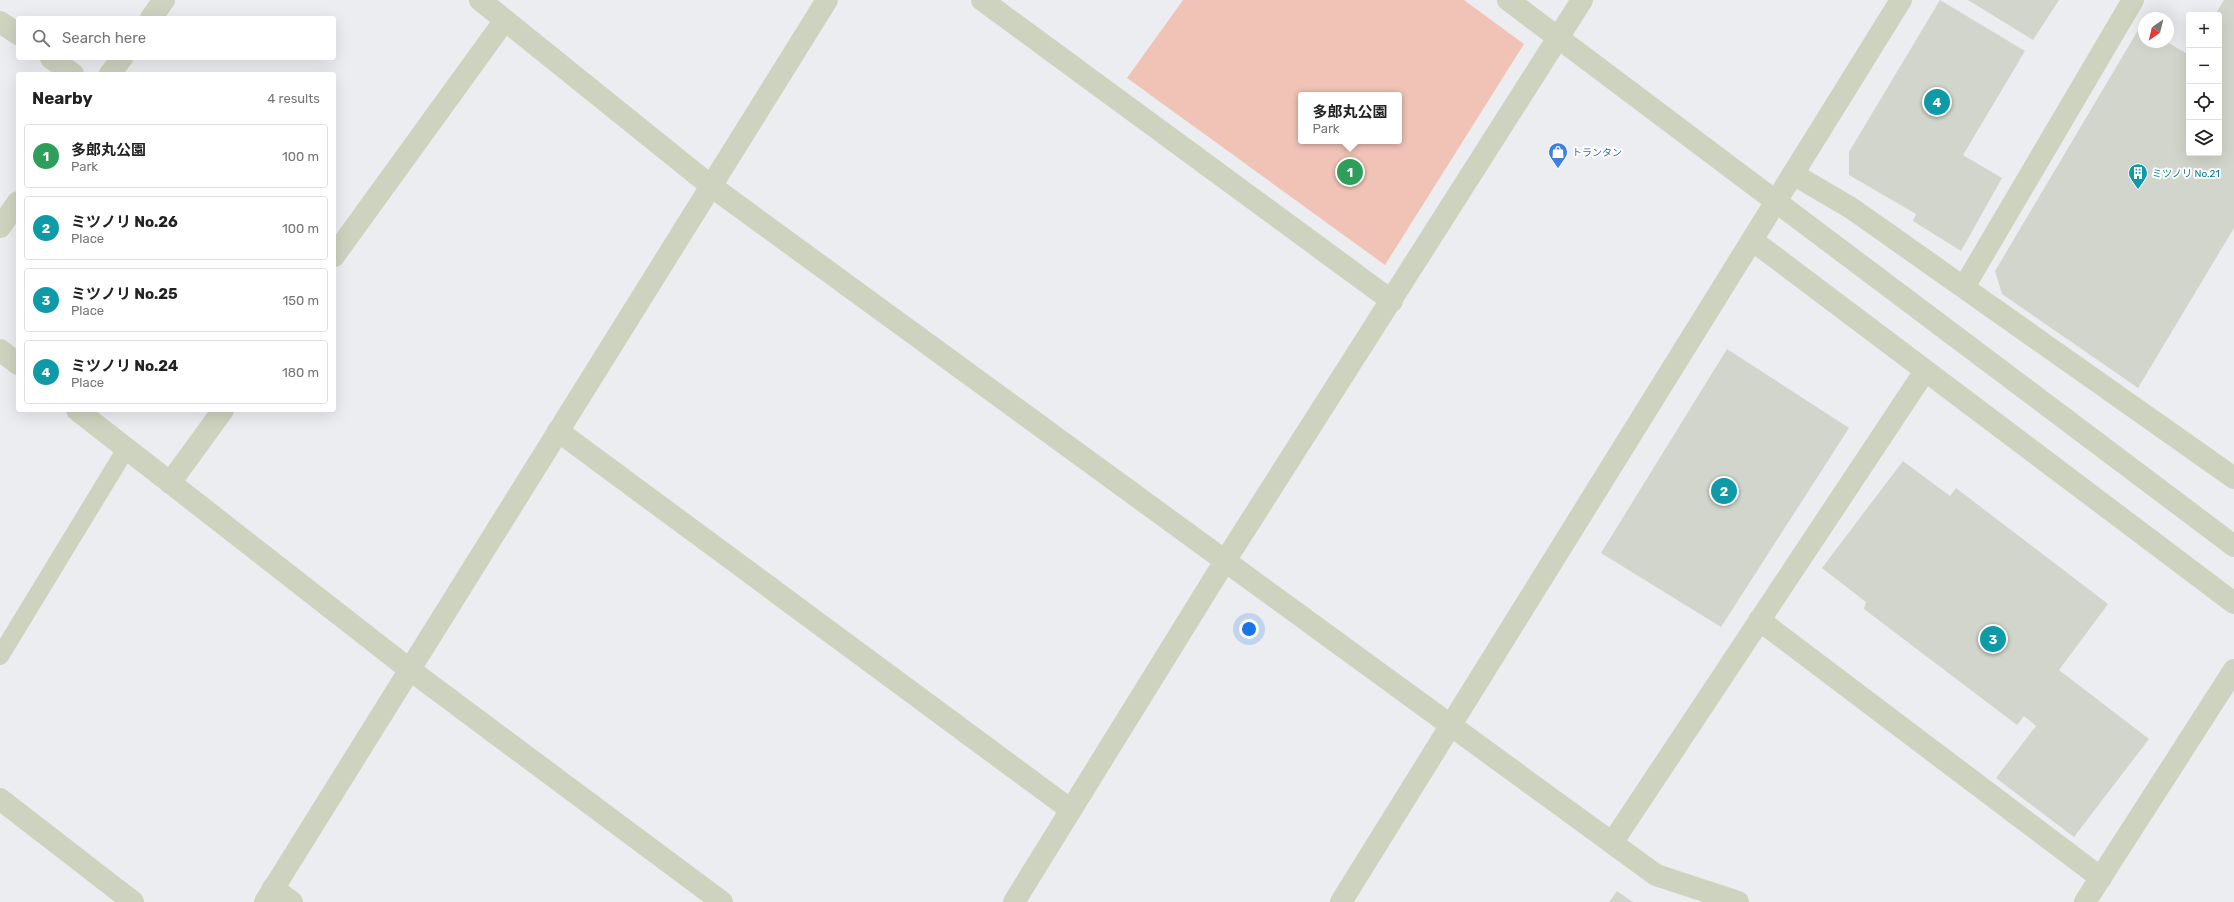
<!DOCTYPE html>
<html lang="en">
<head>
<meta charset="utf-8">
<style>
	:root { --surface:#fff; --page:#f2f2f2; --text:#222; --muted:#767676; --line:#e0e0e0; --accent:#547c19 }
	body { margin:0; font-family:Rubik,"Noto Sans JP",sans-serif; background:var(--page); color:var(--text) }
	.controls { position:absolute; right:12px; top:12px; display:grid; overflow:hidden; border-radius:4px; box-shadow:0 4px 16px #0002 }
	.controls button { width:36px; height:36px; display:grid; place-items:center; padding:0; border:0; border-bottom:1px solid var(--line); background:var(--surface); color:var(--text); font:20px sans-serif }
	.compass { position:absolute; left:2138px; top:12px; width:36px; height:36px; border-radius:50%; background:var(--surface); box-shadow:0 4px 16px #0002; rotate:215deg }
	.you { position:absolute; left:1249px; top:629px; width:14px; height:14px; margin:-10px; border:3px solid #fff; border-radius:50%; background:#1a73e8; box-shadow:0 0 0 6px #1a73e833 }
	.badge { display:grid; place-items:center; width:26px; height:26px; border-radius:50%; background:var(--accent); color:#fff; font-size:13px; font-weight:700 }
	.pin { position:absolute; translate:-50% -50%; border:2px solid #fff; box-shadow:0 1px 4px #0006 }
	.popup { position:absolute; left:1298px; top:92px; width:104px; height:52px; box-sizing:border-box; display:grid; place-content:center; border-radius:4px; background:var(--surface); filter:drop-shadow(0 1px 3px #0005); font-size:13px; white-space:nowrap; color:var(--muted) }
	.popup b { font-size:15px; color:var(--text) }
	.popup::after { content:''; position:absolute; left:50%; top:100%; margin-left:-8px; border:8px solid transparent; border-top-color:var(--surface) }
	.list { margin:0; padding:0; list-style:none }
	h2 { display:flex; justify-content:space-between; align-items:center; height:52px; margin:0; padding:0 16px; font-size:17px }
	h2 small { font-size:13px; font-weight:400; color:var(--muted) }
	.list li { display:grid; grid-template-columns:26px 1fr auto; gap:12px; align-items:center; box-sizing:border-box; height:64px; margin:0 8px 8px; padding:0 8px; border:1px solid var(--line); border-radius:4px }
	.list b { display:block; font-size:15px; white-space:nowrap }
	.list p { margin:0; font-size:13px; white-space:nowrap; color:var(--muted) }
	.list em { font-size:13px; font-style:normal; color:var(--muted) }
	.icon { flex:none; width:22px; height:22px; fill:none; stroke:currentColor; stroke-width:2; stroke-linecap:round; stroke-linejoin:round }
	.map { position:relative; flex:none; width:2234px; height:902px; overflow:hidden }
	.search { position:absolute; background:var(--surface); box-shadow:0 4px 16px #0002; left:16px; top:16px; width:320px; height:44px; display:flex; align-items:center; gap:10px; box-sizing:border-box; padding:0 14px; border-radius:4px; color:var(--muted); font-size:15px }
	.panel { position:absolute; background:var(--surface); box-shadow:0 4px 16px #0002; left:16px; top:72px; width:320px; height:340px; border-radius:4px }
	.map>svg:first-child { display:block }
	.green { fill:#f1c3b7; fill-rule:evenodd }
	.building { fill:#d1d5cb }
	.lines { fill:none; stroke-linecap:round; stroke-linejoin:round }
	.service { stroke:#cdd3bf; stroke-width:18 }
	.minor { stroke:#cdd3bf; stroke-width:22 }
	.tertiary { stroke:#cdd3bf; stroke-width:22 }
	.labels { text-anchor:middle; stroke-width:4; stroke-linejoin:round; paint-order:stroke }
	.shop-label { font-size:10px; fill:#366cbe; stroke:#fff; text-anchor:start }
	.culture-label { font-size:10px; fill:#0d838f; stroke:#fff; text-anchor:start }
</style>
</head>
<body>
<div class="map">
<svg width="2234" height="902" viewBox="0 0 2234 902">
	<rect width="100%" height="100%" fill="#ecedf0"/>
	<!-- green -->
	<path class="green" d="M 1183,0 L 1464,0 L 1524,44 L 1385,265 L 1127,78 ZM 1301,95 L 1399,95 L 1399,141 L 1301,141 Z"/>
	<!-- building -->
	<path class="building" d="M 1940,0 L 2025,51 L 1963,155 L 2002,178 L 1961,251 L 1913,221 L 1916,214 L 1849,175 L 1849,152 Z
		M 1968,0 L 2059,0 L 2033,40 Z
		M 2224,0 L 2234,0 L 2234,228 L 2138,388 L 2002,294 L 1995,271 L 2140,27 L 2144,29 L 2144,42 L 2167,42 L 2189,55 L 2189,153 L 2219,153 L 2219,15 L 2215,15 Z
		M 1727,349 L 1849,428 L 1721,627 L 1601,553 Z
		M 1903,461 L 1950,496 L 1956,488 L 2108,604 L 2059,670 L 2149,739 L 2074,837 L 1996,778 L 2036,726 L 2024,716 L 2017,725 L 1864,609 L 1866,602 L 1822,568 Z
		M 1617,891 L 1633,902 L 1609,902 Z"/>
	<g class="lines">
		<!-- service -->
		<path class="service" d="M 0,656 L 126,449"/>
		<!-- minor -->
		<path class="minor" d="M 480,0 L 711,186 L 1656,875 L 1738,902
			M 982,0 L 1392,301
			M 0,22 L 18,34
			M 51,58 L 73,74
			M 1793,174 L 1851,208 L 2234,478
			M 1752,240 L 2234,603
			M 334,256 L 505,20
			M 1964,287 L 2133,0
			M 0,350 L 18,364
			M 77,410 L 409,669 L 722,902
			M 558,431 L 1071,810
			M 170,483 L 223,410
			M 1759,620 L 2101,878
			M 0,799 L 133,902
			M 1612,843 L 1925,371
			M 273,888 L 292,902
			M 1014,902 L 1225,561 L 1582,0
			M 2085,902 L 2234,670"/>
		<!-- tertiary -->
		<path class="tertiary" d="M 1508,0 L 2234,546
			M 151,18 L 164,0
			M 110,74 L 122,58
			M 0,227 L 18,202
			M 265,902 L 827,0
			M 1341,902 L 1901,0"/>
	</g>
	<!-- icons -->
	<defs>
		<symbol id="shop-pin" viewBox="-11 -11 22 30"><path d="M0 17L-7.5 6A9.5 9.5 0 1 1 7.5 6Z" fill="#3f7fe0" stroke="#fff"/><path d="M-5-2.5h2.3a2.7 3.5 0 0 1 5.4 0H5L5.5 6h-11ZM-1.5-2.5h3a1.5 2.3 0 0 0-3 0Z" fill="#fff"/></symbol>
		<symbol id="building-pin" viewBox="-11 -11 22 30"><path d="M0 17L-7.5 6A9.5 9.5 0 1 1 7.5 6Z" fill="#0f9aa8" stroke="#fff"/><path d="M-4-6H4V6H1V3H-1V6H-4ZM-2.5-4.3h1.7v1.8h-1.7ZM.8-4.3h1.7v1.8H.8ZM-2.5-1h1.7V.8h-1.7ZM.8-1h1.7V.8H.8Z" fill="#fff"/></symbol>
	</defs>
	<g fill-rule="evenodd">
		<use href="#shop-pin" x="1547" y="141" width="22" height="30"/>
		<use href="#building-pin" x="2127" y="162" width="22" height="30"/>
	</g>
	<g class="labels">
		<!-- shop labels -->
		<g class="shop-label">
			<text x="1572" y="156">トランタン</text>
		</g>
		<!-- culture labels -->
		<g class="culture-label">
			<text x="2152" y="177">ミツノリ No.21</text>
		</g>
	</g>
</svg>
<div class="controls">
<button>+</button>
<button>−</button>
<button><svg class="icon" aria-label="locate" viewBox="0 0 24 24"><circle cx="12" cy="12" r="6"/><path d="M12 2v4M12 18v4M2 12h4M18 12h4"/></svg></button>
<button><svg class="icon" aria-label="layers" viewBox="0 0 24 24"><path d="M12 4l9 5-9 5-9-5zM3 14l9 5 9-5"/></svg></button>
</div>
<svg class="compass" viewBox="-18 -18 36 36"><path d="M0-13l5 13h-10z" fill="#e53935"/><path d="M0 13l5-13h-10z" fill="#767676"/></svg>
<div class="you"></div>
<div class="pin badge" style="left:1350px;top:172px;background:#2e9e5b">1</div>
<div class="popup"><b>多郎丸公園</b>Park</div>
<div class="pin badge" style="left:1724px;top:491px;background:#0f9aa8">2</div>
<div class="pin badge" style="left:1993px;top:639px;background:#0f9aa8">3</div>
<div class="pin badge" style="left:1937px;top:102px;background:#0f9aa8">4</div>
<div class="search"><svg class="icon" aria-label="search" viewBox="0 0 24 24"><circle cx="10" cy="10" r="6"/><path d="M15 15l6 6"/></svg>Search here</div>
<section class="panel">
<h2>Nearby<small>4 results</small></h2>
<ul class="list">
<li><span class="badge" style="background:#2e9e5b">1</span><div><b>多郎丸公園</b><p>Park</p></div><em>100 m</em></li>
<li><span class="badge" style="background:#0f9aa8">2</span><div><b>ミツノリ No.26</b><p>Place</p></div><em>100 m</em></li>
<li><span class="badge" style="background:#0f9aa8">3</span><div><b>ミツノリ No.25</b><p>Place</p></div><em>150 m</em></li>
<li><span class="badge" style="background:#0f9aa8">4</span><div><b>ミツノリ No.24</b><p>Place</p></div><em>180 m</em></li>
</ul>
</section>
</div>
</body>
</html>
